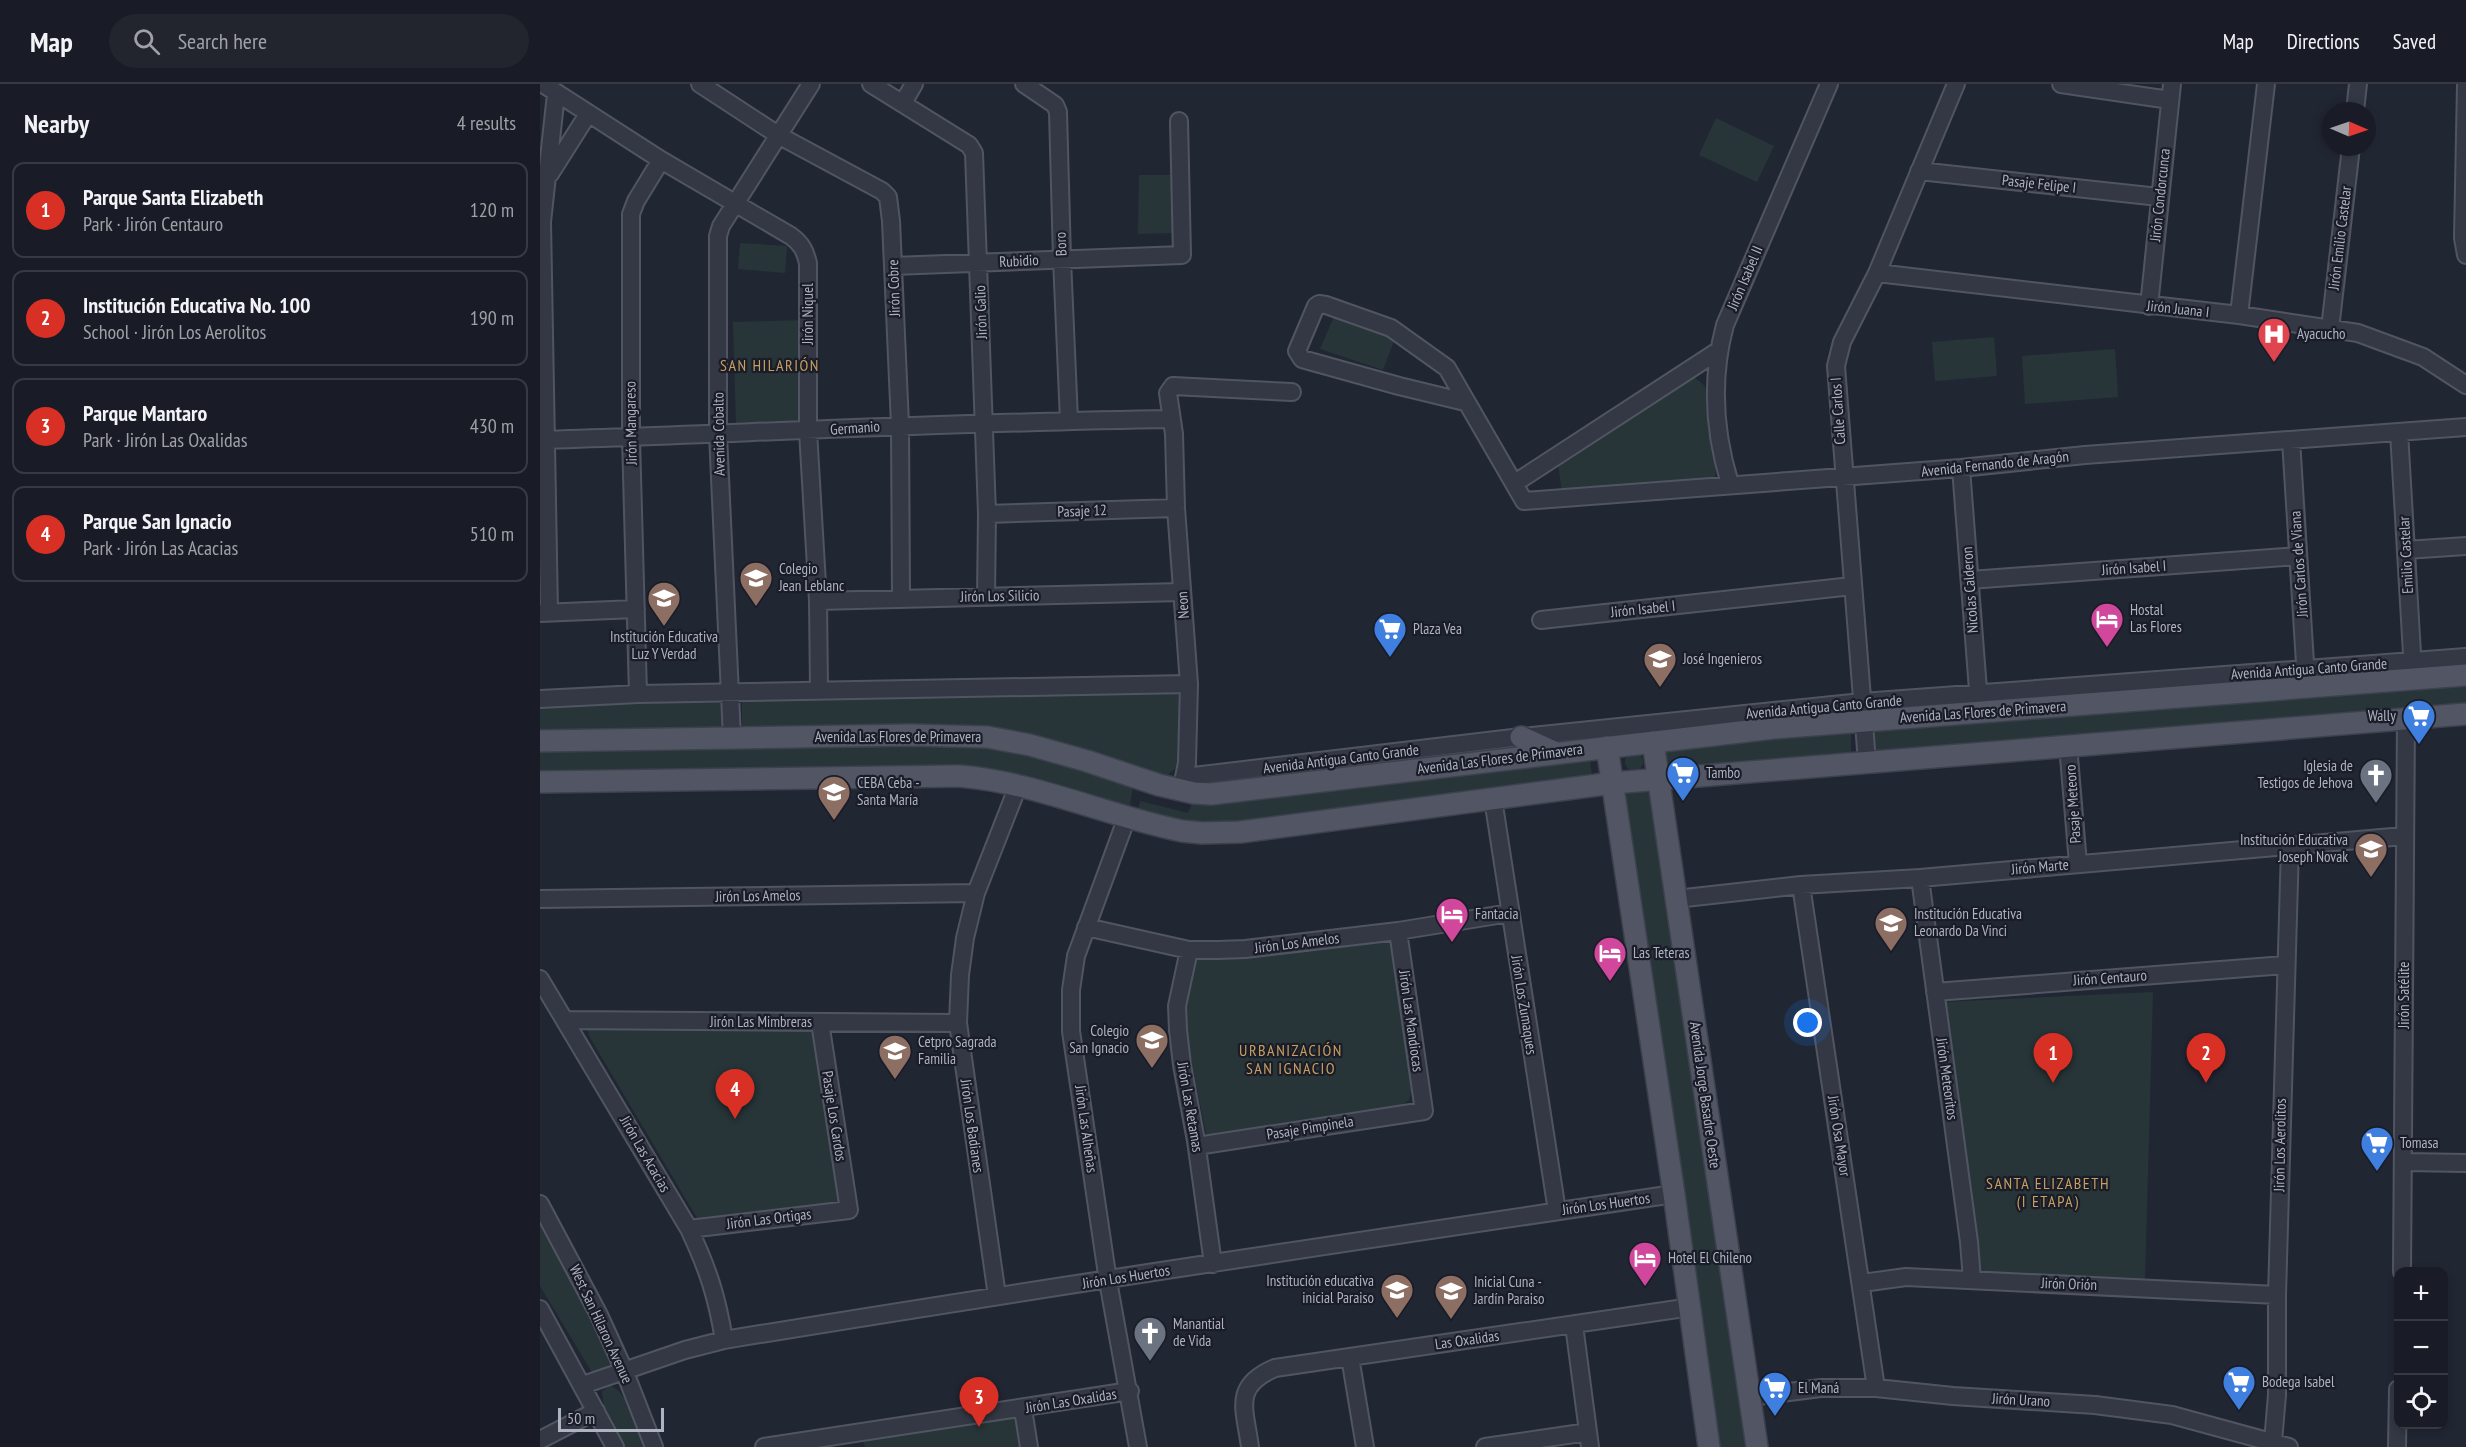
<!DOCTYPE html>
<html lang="en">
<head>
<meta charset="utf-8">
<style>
	:root { --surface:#191c26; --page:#22252e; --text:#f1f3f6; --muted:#9fa1a7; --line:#373a43; --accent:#d93025 }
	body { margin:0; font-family:"PT Sans Narrow",sans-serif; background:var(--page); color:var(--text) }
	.controls { position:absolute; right:18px; bottom:18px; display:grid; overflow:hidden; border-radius:12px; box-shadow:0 3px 9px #0003 }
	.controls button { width:54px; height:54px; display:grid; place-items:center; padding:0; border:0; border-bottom:2px solid var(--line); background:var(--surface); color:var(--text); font:30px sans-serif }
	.compass { position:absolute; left:1782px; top:18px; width:54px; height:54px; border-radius:50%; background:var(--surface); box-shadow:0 3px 9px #0003; rotate:92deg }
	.scale { position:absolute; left:18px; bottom:15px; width:106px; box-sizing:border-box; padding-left:6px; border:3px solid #aeb2c1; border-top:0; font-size:16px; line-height:21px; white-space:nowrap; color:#aeb2c1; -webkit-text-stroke:4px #1a1d28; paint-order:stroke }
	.you { position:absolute; left:1268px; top:939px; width:21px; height:21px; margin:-15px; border:4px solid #fff; border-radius:50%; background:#1a73e8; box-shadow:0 0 0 9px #1a73e833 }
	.badge { display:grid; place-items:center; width:39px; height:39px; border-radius:50%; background:var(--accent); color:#fff; font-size:20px; font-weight:700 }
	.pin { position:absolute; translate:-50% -50px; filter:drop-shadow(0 2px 3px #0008) }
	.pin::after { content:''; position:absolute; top:32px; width:21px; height:18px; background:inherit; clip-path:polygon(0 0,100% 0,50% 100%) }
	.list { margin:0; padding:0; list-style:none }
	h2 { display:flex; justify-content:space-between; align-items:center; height:78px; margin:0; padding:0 24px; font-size:26px }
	h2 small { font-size:20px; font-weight:400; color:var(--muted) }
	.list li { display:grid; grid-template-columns:39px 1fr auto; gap:18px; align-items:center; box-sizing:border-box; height:96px; margin:0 12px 12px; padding:0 12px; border:2px solid var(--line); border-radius:12px }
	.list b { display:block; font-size:22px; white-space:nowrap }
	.list p { margin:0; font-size:20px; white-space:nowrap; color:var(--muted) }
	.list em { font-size:20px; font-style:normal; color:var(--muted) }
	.icon { flex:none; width:33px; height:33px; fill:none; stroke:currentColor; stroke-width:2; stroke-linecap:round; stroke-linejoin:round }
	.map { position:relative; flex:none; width:1926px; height:1363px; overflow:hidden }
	header { display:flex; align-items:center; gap:36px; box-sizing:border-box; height:84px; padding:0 30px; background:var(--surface); border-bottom:2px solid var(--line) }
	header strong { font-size:28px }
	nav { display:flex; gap:33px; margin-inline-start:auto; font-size:21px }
	.search { width:420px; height:54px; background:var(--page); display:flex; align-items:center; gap:15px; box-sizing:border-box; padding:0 21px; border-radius:33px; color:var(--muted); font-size:22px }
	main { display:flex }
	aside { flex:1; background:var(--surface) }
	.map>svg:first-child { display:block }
	.green { fill:#273538 }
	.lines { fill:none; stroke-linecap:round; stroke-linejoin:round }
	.minor-casing { stroke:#515562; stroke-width:20 }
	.major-casing { stroke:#3d414d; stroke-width:24 }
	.minor { stroke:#343844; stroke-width:16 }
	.major { stroke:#525664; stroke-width:21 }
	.labels { text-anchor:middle; stroke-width:4.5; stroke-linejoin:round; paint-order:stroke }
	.street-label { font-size:15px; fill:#aeb2c1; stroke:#1a1d28 }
	.poi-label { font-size:15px; fill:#aeb2c1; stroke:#1a1d28; text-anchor:start }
	.neighbourhood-label { font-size:16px; letter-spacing:1.5px; fill:#c79f63; stroke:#1a1d28 }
</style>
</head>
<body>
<header>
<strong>Map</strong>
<div class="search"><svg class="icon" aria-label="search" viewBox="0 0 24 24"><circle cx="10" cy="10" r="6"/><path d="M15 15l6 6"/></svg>Search here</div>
<nav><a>Map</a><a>Directions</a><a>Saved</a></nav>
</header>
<main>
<aside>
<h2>Nearby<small>4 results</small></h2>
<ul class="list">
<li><span class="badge">1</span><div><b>Parque Santa Elizabeth</b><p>Park · Jirón Centauro</p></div><em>120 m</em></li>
<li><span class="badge">2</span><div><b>Institución Educativa No. 100</b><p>School · Jirón Los Aerolitos</p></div><em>190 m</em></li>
<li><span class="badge">3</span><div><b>Parque Mantaro</b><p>Park · Jirón Las Oxalidas</p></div><em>430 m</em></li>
<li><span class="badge">4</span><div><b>Parque San Ignacio</b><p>Park · Jirón Las Acacias</p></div><em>510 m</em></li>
</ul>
</aside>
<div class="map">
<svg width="1926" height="1363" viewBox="0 0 1926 1363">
	<rect width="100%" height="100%" fill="#212633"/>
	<!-- green -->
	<path class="green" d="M 1176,34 L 1234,62 L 1217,98 L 1159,71 Z
		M 599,91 L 635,91 L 635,149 L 598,150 Z
		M 200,159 L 247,162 L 245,189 L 198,185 Z
		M 796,228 L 857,249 L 843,286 L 780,265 Z
		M 266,236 L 271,336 L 196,339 L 193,238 Z
		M 1454,253 L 1457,292 L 1395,297 L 1392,258 Z
		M 1575,265 L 1578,313 L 1485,320 L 1482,272 Z
		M 1148,294 L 1155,294 L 1165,302 L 1176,391 L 1173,396 L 1022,409 L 1018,379 Z
		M 1926,599 L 1926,623 L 1340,670 L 1335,666 L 1334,646 Z
		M 645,605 L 640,681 L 625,693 L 542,667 L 206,648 L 202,643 L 202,619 L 207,615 Z
		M 180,614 L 184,617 L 184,647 L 0,650 L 0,621 Z
		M 1304,647 L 1311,650 L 1311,668 L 1307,674 L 1125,689 L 1120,667 Z
		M 192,659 L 464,662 L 593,701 L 589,729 L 514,704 L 0,694 L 0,663 Z
		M1085 678a9 9 0 1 1 18 0a9 9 0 1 1-18 0Z
		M 1049,671 L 1053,697 L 685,745 L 597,730 L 600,717 L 648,729 L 653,717 Z
		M 1108,708 L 1115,715 L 1211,1363 L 1179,1363 L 1082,710 Z
		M 853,854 L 872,1005 L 869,1016 L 856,1025 L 667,1054 L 647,956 L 646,905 L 656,871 Z
		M 1613,908 L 1605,1195 L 1441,1189 L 1405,918 Z
		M 48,945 L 276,945 L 304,1119 L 160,1139 L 49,952 Z
		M 0,1129 L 75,1279 L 73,1285 L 53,1290 L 0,1202 Z
		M 70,1302 C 87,1306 99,1347 106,1363 L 85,1363 L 64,1322 L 62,1307 Z
		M 477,1331 L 482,1363 L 325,1363 L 322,1355 Z"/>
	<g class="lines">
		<defs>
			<path id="minor" d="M 3,0 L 121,76 L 251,152 C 262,160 265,167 268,179 L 268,347 L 278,517 L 279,606
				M 160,0 L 238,51 L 342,107 L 348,113 L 351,137 L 360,341 L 361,515
				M 331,0 L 429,61 L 434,69 L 447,430 L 446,512
				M 484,0 L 515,21 L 518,28 L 522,175 L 529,336
				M 1521,0 L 1630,16
				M 1926,0 L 1923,154 L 1926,171
				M 363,19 L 374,0
				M 1815,27 L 1818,0
				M 1379,87 L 1619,113
				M 10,90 L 48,30
				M 353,182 L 642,171 L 639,37
				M 1337,189 L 1699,231 L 1818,249 L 1883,273 L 1926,301
				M 1609,222 L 1632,0
				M 1699,231 L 1726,0
				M 1790,245 L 1811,63
				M 925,318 L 859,302 L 762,275 L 757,267 L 776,222 L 779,220 L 786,221 L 851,244 L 907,284 L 984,417 L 1421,384 L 1545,371 L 1926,343
				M 1859,348 L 1873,587
				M 0,356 C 210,349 420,338 631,335
				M 1751,356 L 1766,595
				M 1421,384 L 1439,619
				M 975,399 L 1178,267
				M 1190,400 C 1174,348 1171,293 1185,241 L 1289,0
				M 447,430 L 636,424
				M 1866,466 L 1926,462
				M 1430,496 L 1758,472
				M 278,517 L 642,508
				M 9,528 L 2,138 L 16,10
				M 0,529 L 96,525
				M 1001,536 L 1312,502
				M 98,610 L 91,354 L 91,130 L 96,117 L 121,76
				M 0,615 L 98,610 L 649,600
				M 192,654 L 178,350 L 178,152 L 181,142 L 195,120 L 271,0
				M 1528,661 L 1538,780
				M 1327,678 L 1296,282 L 1302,258 L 1337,189 L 1416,0
				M 645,693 L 981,653 L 1322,618 L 1926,573
				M 642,703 L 647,679 L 649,600 L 636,424 L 634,350 L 628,309 L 633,302 L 752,308
				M 953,715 L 1017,1127
				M 587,733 L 536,872 L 531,906 L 531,947 L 568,1197 L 598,1363
				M 1380,794 L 1429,1158 L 1432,1196
				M 1261,801 L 1336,1304
				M 0,815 L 436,809
				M 1136,815 L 1261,801 L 1380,794 L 1864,752
				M 546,843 L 649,866 L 678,866 L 705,865 L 858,847 L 970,829
				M 649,866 L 637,922 L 638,946 L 642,981 L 656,1057 L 673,1180
				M 0,895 L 149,1145 C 168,1185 177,1213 184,1256
				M 1395,908 L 1745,881
				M 25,936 L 418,939
				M 657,1062 L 884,1027 L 858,847
				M 1865,1078 L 1926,1079
				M 0,1120 L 59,1231 L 84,1286 L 114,1363
				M 149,1145 L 309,1126 L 280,938
				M 1862,1188 L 1866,635
				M 1322,1199 L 1366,1193 L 1737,1211
				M 457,1212 L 418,939 L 420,891 L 425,854 L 436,809 L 478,702
				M 0,1225 L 75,1363
				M 1034,1241 L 1050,1363
				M 810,1273 L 825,1363
				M 43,1301 L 145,1266 L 184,1256 C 501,1204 817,1157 1134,1110
				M 1209,1313 L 1281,1304 L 1336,1304 L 1413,1312 L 1555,1321 L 1632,1331 L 1749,1363
				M 483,1325 L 489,1363
				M 0,1356 L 56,1327
				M 1733,1358 L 1737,1311 L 1737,1211 L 1750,763
				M 224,1363 L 590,1307
				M 710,1363 C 705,1325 692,1302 735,1284 L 1151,1223
				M 945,1363 L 1048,1348
				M 1857,1363 L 1858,1305"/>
			<path id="major" d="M 981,653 L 1014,668
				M 0,657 L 372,651 L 447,653 L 490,661 L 547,677 L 619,701 L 654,709 L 671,710 L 1234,644 L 1926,591
				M 1113,658 L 1217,1363
				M 1067,663 L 1134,1110 L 1169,1363
				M 0,698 L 419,692 C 495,698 567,732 642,747 L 662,749 L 700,748 L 1073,699 L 1926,630"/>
		</defs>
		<!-- minor casing -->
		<use href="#minor" class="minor-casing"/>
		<!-- major casing -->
		<use href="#major" class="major-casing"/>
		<!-- minor -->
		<use href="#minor" class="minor"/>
		<!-- major -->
		<use href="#major" class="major"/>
	</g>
	<!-- icons -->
	<defs>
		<symbol id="hospital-pin" viewBox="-11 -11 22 30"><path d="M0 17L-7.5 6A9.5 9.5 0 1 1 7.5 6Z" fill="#e0444e" stroke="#1a1d28"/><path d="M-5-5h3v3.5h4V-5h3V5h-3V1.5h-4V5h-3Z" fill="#fff"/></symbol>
		<symbol id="school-pin" viewBox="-11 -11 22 30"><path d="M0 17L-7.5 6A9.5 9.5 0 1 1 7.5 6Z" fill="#8d6e63" stroke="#1a1d28"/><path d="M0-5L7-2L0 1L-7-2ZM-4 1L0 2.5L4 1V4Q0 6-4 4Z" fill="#fff"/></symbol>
		<symbol id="hotel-pin" viewBox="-11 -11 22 30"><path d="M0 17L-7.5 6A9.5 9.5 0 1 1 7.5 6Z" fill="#d1479c" stroke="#1a1d28"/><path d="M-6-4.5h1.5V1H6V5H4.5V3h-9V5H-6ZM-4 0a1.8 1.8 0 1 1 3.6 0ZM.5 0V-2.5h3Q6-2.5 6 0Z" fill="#fff"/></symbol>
		<symbol id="supermarket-pin" viewBox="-11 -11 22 30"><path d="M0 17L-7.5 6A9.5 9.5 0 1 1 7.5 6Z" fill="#3f7fe0" stroke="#1a1d28"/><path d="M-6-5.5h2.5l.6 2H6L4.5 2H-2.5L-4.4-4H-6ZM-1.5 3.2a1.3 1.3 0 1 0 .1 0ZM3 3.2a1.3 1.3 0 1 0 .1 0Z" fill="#fff"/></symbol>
		<symbol id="church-pin" viewBox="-11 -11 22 30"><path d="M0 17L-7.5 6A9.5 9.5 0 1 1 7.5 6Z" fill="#6b7280" stroke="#1a1d28"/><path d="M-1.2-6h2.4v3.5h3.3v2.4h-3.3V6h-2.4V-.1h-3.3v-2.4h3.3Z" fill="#fff"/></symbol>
		<symbol id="university-pin" viewBox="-11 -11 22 30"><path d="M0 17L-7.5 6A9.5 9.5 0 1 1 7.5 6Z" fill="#8d6e63" stroke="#1a1d28"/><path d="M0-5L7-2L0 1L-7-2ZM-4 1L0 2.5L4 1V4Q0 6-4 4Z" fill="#fff"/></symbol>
	</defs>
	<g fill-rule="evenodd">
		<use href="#hospital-pin" x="1715" y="231" width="38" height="52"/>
		<use href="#school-pin" x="197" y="475" width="38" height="52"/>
		<use href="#school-pin" x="105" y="495" width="38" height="52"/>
		<use href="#hotel-pin" x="1548" y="516" width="38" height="52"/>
		<use href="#supermarket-pin" x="831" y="526" width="38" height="52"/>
		<use href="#school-pin" x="1101" y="556" width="38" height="52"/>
		<use href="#supermarket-pin" x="1860" y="613" width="38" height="52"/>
		<use href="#supermarket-pin" x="1124" y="670" width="38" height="52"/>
		<use href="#church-pin" x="1817" y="672" width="38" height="52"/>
		<use href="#school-pin" x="275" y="689" width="38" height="52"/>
		<use href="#school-pin" x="1812" y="746" width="38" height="52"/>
		<use href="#hotel-pin" x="893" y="811" width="38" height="52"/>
		<use href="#school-pin" x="1332" y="820" width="38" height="52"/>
		<use href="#hotel-pin" x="1051" y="850" width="38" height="52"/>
		<use href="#school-pin" x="593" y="937" width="38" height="52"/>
		<use href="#university-pin" x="336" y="948" width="38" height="52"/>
		<use href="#supermarket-pin" x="1818" y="1040" width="38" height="52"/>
		<use href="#hotel-pin" x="1086" y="1155" width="38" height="52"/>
		<use href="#school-pin" x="838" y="1187" width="38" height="52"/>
		<use href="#school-pin" x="892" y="1188" width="38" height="52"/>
		<use href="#church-pin" x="591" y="1230" width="38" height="52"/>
		<use href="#supermarket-pin" x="1680" y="1279" width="38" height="52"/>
		<use href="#supermarket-pin" x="1216" y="1285" width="38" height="52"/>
	</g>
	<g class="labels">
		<!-- street labels -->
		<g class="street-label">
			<text transform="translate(1499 100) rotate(6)" y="5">Pasaje Felipe I</text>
			<text transform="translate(1620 111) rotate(-84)" y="5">Jirón Condorcunca</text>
			<text transform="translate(1800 154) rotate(-83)" y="5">Jirón Emilio Castelar</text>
			<text transform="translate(521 160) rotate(-92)" y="5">Boro</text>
			<text transform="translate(479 177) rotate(-3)" y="5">Rubidio</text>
			<text transform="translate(1205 194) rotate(-67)" y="5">Jirón Isabel II</text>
			<text transform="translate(354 204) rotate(-92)" y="5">Jirón Cobre</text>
			<text transform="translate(1638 225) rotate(6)" y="5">Jirón Juana I</text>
			<text transform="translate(441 228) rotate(-92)" y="5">Jirón Galio</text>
			<text transform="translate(268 230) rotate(-90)" y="5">Jirón Niquel</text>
			<text transform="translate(1298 327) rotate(-94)" y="5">Calle Carlos I</text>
			<text transform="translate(91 339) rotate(-91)" y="5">Jirón Mangareso</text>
			<text transform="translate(315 344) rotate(-4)" y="5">Germanio</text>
			<text transform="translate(179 350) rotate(-91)" y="5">Avenida Cobalto</text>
			<text transform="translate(1455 380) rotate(-6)" y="5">Avenida Fernando de Aragón</text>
			<text transform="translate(542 427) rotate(-2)" y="5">Pasaje 12</text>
			<text transform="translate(1866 471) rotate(-93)" y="5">Emilio Castelar</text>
			<text transform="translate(1759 480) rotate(-94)" y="5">Jirón Carlos de Viana</text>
			<text transform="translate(1594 484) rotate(-4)" y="5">Jirón Isabel I</text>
			<text transform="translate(1430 506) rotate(-94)" y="5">Nicolas Calderon</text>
			<text transform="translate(460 512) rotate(-1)" y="5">Jirón Los Silicio</text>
			<text transform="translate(643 521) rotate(-94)" y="5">Neon</text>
			<text transform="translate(1103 525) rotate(-6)" y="5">Jirón Isabel I</text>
			<text transform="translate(1769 585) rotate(-4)" y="5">Avenida Antigua Canto Grande</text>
			<text transform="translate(1284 623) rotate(-5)" y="5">Avenida Antigua Canto Grande</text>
			<text transform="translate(1443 628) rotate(-4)" y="5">Avenida Las Flores de Primavera</text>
			<text x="358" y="658">Avenida Las Flores de Primavera</text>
			<text transform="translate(801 675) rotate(-7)" y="5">Avenida Antigua Canto Grande</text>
			<text transform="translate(960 675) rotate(-7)" y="5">Avenida Las Flores de Primavera</text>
			<text transform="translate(1533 720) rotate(-94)" y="5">Pasaje Meteoro</text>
			<text transform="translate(1500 783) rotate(-5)" y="5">Jirón Marte</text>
			<text transform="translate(218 812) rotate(-1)" y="5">Jirón Los Amelos</text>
			<text transform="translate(757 859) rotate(-7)" y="5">Jirón Los Amelos</text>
			<text transform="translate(1570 894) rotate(-4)" y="5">Jirón Centauro</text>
			<text transform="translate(1864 911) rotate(-90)" y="5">Jirón Satélite</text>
			<text transform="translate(984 921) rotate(81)" y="5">Jirón Los Zumaques</text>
			<text transform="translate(871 937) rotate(82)" y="5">Jirón Las Mandiocas</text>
			<text x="221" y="943">Jirón Las Mimbreras</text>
			<text transform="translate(1407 995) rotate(82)" y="5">Jirón Meteoritos</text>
			<text transform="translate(1165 1011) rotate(82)" y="5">Avenida Jorge Basadre Oeste</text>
			<text transform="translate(650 1023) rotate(80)" y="5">Jirón Las Retamas</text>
			<text transform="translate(294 1032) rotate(81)" y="5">Pasaje Los Cardos</text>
			<text transform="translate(432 1042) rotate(82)" y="5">Jirón Los Badianes</text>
			<text transform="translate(770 1044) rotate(-9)" y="5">Pasaje Pimpinela</text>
			<text transform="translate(546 1045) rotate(82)" y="5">Jirón Las Alheñas</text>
			<text transform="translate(1299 1052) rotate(81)" y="5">Jirón Osa Mayor</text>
			<text transform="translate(1740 1061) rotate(-89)" y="5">Jirón Los Aerolitos</text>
			<text transform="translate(105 1070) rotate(60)" y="5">Jirón Las Acacias</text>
			<text transform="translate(1066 1120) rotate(-8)" y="5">Jirón Los Huertos</text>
			<text transform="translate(229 1135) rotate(-7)" y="5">Jirón Las Ortigas</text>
			<text transform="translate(586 1193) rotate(-9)" y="5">Jirón Los Huertos</text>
			<text transform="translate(1529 1200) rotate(2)" y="5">Jirón Orión</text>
			<text transform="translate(61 1240) rotate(65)" y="5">West San Hilaron Avenue</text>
			<text transform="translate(927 1256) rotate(-8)" y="5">Las Oxalidas</text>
			<text transform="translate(1481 1316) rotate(3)" y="5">Jirón Urano</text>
			<text transform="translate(531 1317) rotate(-9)" y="5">Jirón Las Oxalidas</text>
		</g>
		<!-- poi labels -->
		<g class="poi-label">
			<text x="1757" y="255">Ayacucho</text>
			<text x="239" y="490">Colegio<tspan x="239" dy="17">Jean Leblanc</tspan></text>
			<text x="1590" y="531">Hostal<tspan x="1590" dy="17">Las Flores</tspan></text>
			<text x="873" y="550">Plaza Vea</text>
			<text x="124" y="558" text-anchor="middle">Institución Educativa<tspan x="124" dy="17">Luz Y Verdad</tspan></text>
			<text x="1143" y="580">José Ingenieros</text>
			<text x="1856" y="637" text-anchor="end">Wally</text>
			<text x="1813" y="687" text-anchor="end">Iglesia de<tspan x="1813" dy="17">Testigos de Jehova</tspan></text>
			<text x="1166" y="694">Tambo</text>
			<text x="317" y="704">CEBA Ceba -<tspan x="317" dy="17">Santa María</tspan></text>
			<text x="1808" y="761" text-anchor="end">Institución Educativa<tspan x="1808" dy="17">Joseph Novak</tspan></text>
			<text x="935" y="835">Fantacia</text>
			<text x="1374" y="835">Institución Educativa<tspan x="1374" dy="17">Leonardo Da Vinci</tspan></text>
			<text x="1093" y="874">Las Teteras</text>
			<text x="589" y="952" text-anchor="end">Colegio<tspan x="589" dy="17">San Ignacio</tspan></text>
			<text x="378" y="963">Cetpro Sagrada<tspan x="378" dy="17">Familia</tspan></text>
			<text x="1860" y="1064">Tomasa</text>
			<text x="1128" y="1179">Hotel El Chileno</text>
			<text x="834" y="1202" text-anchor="end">Institución educativa<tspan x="834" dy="17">inicial Paraiso</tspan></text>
			<text x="934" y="1203">Inicial Cuna -<tspan x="934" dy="17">Jardín Paraiso</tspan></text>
			<text x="633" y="1245">Manantial<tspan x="633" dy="17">de Vida</tspan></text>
			<text x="1722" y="1303">Bodega Isabel</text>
			<text x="1258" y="1309">El Maná</text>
		</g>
		<!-- neighbourhood labels -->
		<g class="neighbourhood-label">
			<text x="230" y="287">SAN HILARIÓN</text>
			<text x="751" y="972">URBANIZACIÓN<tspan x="751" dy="18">SAN IGNACIO</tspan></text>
			<text x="1508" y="1105">SANTA ELIZABETH<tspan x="1508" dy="18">(I ETAPA)</tspan></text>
		</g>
	</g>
</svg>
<div class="controls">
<button>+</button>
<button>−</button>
<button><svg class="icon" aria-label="locate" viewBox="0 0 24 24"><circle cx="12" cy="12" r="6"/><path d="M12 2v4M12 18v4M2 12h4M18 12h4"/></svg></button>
</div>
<svg class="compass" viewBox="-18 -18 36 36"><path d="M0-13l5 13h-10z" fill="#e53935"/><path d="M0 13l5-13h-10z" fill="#9fa1a7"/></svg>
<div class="scale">50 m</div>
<div class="you"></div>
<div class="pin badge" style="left:1513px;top:999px">1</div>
<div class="pin badge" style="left:1666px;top:999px">2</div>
<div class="pin badge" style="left:439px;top:1343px">3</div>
<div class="pin badge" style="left:195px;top:1035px">4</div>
</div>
</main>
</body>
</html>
